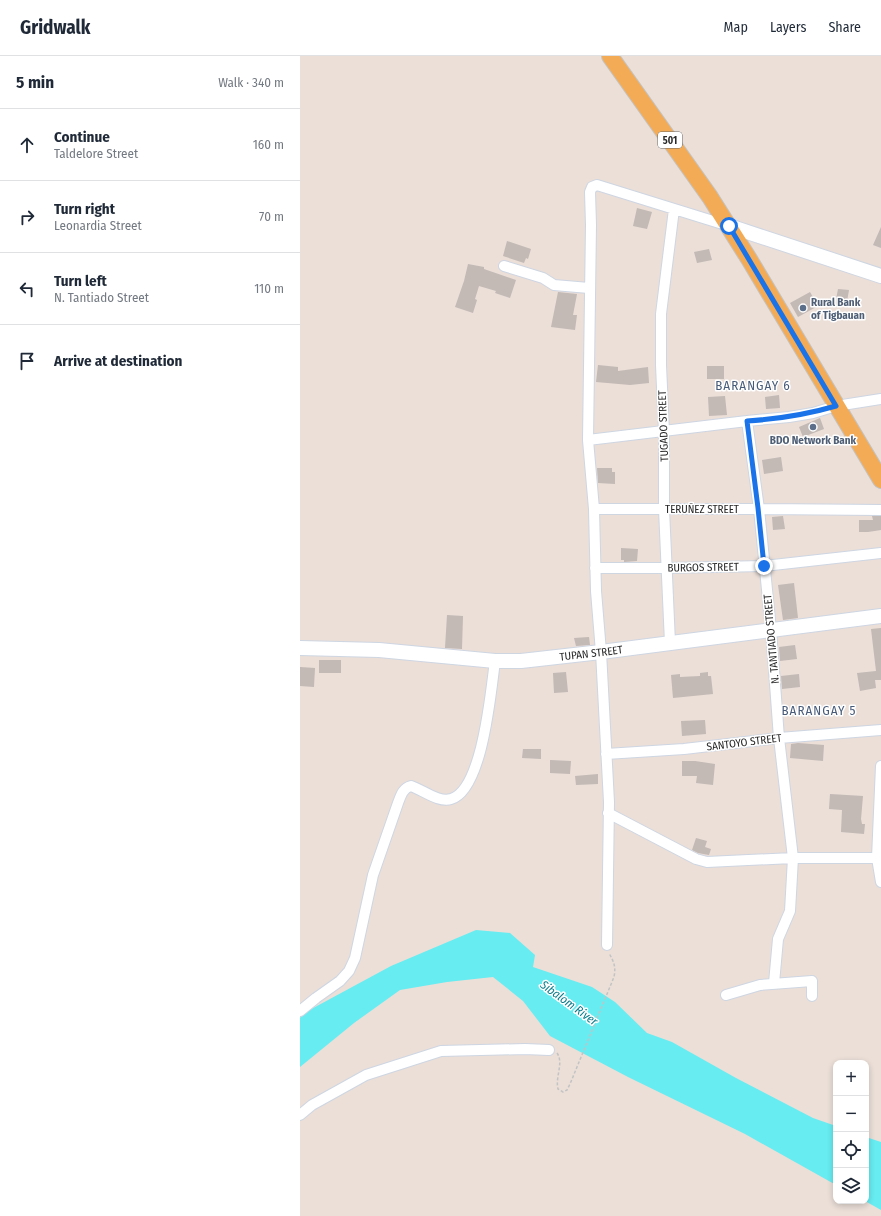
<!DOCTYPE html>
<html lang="en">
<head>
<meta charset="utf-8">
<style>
	:root { --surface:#fff; --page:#f2f2f3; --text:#1f2937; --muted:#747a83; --line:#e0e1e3 }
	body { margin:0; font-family:"Fira Sans Condensed",sans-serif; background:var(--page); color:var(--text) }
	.controls { position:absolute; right:12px; bottom:12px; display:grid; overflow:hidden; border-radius:8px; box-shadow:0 2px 6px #0003 }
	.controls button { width:36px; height:36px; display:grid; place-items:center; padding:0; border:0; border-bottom:1px solid var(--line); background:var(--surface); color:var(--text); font:20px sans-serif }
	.stop { position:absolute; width:12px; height:12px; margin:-9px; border:3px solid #1a73e8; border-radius:50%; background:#fff }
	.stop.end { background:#1a73e8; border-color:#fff; box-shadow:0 1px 4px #0008 }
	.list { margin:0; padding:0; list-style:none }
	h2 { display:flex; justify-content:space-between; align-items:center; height:52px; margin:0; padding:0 16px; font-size:17px }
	h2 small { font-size:13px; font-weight:400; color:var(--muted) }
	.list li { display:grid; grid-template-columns:26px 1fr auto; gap:12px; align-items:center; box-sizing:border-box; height:72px; padding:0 16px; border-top:1px solid var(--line) }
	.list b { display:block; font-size:15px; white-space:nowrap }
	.list p { margin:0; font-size:13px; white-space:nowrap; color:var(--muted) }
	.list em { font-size:13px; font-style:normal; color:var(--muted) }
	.icon { flex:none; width:22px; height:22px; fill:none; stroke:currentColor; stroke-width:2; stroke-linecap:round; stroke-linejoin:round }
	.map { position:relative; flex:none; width:581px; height:1160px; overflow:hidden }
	header { display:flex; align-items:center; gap:24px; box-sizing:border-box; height:56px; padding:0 20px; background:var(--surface); border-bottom:1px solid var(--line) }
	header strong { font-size:19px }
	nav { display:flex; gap:22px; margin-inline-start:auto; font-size:14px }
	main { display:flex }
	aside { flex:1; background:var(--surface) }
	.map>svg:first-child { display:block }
	.water { fill:#67ecf1 }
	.building { fill:#c3b9b5 }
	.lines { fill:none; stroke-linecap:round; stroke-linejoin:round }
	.street-casing { stroke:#ced6e2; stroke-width:12 }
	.secondary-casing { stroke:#ced6e2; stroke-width:16 }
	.primary-casing { stroke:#c3c3c3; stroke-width:18 }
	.path { stroke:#c3c3c3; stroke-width:1.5; stroke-dasharray:3 2; stroke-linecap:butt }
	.street { stroke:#fff; stroke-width:10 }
	.secondary { stroke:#fff; stroke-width:14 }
	.primary { stroke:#f4ab55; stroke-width:16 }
	.route { stroke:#1a73e8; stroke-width:5 }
	.service-dot { fill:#5c6f8a; stroke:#fff; stroke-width:1.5 }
	.labels { text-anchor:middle; stroke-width:3; stroke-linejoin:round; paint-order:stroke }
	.shield { fill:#fff; stroke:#686868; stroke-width:1 }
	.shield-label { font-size:10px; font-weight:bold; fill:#282828 }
	.service-label { font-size:11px; font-weight:bold; fill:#4e5e75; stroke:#fff; text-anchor:start }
	.street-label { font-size:11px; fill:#282828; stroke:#fff }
	.water-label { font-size:12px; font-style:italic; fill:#0b7d8c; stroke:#fff }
	.quarter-label { font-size:13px; letter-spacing:1px; fill:#475b79; stroke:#fff }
</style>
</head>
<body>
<header>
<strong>Gridwalk</strong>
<nav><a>Map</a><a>Layers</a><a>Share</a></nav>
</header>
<main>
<aside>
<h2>5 min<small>Walk · 340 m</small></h2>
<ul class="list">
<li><svg class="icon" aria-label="ahead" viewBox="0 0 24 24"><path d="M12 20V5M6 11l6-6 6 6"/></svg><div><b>Continue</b><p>Taldelore Street</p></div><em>160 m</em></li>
<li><svg class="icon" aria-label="right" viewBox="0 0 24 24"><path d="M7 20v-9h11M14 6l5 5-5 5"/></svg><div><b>Turn right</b><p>Leonardia Street</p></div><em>70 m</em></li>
<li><svg class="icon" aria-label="left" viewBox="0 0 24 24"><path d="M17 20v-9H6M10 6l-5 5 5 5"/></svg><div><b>Turn left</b><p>N. Tantiado Street</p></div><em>110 m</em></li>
<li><svg class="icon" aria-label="arrive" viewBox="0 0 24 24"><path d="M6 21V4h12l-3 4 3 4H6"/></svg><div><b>Arrive at destination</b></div></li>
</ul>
</aside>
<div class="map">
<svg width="581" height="1160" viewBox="0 0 581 1160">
	<rect width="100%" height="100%" fill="#ebdfd8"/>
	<!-- water -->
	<path class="water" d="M 176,874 L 210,877 L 235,899 L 233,911 L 292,931 L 315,946 L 347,977 L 372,986 L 436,1022 L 513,1062 L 536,1070 L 536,1129 L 445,1078 L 328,1021 L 250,980 L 223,945 L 193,921 L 147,926 L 100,934 L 54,967 L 0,1011 L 0,962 L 4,957 L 91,910 Z
		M 566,1081 L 581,1086 L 581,1154 L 565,1145 L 566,1145 Z"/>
	<!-- building -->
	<path class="building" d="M 337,152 L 352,156 L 347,173 L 333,170 Z
		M 581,171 L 581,192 L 573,189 Z
		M 207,185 L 231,193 L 228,203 L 226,202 L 224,207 L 203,200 Z
		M 409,193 L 412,204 L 397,207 L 394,196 Z
		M 168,208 L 184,211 L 184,213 L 216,224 L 210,242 L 195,237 L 196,235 L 179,230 L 175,243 L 177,244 L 173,257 L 155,251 L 164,225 Z
		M 538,233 L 549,234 L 546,251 L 535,249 Z
		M 258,236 L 277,238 L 273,259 L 277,259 L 275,274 L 251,271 Z
		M 510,236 L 518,250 L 498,261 L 490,247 Z
		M 298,309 L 318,311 L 318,315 L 348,311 L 349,327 L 330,329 L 296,326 Z
		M 407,310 L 424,310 L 424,323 L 407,323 Z
		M 479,339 L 480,352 L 466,353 L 465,341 Z
		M 425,340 L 427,359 L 409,360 L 408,341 Z
		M 520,362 L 524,373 L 503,381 L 499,371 Z
		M 481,401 L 483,415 L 464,418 L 462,404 Z
		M 297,412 L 312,412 L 312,416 L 315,416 L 315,428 L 298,427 Z
		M 483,460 L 485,473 L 473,474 L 472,461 Z
		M 572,460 L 581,460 L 581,474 L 568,476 L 559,476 L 559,464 L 573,464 Z
		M 321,492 L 338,493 L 337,505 L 324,506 L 324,504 L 321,504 Z
		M 494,527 L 498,562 L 483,564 L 478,529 Z
		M 147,559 L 163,560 L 162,593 L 145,592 Z
		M 581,572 L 581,624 L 575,624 L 576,632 L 560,635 L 557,617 L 576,615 L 571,573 Z
		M 289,581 L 290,589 L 276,590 L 274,582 Z
		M 495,589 L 497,603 L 480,605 L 479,591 Z
		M 19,604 L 41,604 L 41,617 L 19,617 Z
		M 0,611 L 15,612 L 14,631 L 0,630 Z
		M 266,616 L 268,636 L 254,637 L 253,617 Z
		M 408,616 L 408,620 L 411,620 L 413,638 L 373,642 L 371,619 L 380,618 L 380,621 L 400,620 L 400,617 Z
		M 499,618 L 500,631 L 482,633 L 481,620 Z
		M 405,664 L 406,678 L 382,680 L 381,665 Z
		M 498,687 L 524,689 L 523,705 L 490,702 L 491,688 Z
		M 223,693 L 241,693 L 241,703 L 222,702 Z
		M 250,704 L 271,705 L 270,718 L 250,717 Z
		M 382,705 L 395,705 L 415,708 L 413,729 L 396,727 L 397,720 L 382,720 Z
		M 298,718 L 298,728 L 276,729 L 275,720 Z
		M 530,738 L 563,740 L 561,763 L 562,768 L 565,768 L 564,778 L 541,776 L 542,754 L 529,753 Z
		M 396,782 L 407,785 L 405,791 L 411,793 L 409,799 L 398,797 L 392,794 Z"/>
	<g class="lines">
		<defs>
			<path id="street" d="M 204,210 L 243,222 L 254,229 L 289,232
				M 447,365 L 459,453 L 471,574 L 479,682 L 493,802 L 490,855 L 478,883 L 474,927
				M 288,384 L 447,365 L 489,361 L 513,357 L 536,350 L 581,343
				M 294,453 L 459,453 L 581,454
				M 295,512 L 367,512 L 464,510 L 581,497
				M 370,587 L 364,453 L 364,376 L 361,309 L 361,258 L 374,153
				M 306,698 L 384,693 L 479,682 L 581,674
				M 581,710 L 577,802 L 581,826
				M 308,757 L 396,803 L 407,806 L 493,802 L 581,802
				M 307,889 L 309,746 L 301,596 L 296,535 L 294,453 L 288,384 L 291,169 L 290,136 L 292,131 L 297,129 L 429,170
				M 426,939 L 460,929 L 512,925 L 512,940
				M 0,955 L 16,942 L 40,925 L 49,915 L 55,902 L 73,819 L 98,747 C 101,739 103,732 111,730 C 123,734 139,747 151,743 C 183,734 191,633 195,605
				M 0,1059 L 12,1049 L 66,1019 L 141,995 L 225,993 L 249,994"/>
			<g id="secondary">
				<path d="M 429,170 L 581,220"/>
				<path id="s1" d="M 0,592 L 79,594 L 195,605 L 221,605 L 301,596 L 581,560"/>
			</g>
			<path id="primary" d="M 310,0 L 410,141 L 449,203 L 581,424"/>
		</defs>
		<!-- street casing -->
		<use href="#street" class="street-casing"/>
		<!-- secondary casing -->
		<use href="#secondary" class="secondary-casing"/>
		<!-- primary casing -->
		<use href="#primary" class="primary-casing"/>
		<!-- path -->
		<path class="path" d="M 257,997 C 264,1007 255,1021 258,1033 L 263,1036 L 267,1034 L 270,1028 L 314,921 C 316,911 314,906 309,897"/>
		<!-- street -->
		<use href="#street" class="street"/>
		<!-- secondary -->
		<use href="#secondary" class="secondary"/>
		<!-- primary -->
		<use href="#primary" class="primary"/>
	</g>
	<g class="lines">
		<!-- route -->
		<path class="route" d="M 429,170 L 536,350 C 505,359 479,363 447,365 L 458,452 L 464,510"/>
	</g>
	<!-- markers -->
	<g class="service-dot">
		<circle cx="503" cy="252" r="4"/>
		<circle cx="513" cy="371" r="4"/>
	</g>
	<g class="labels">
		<!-- shield labels -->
		<rect class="shield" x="358" y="76" width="24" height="16" rx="3"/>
		<g class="shield-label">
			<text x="370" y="88">501</text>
		</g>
		<!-- service labels -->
		<g class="service-label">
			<text x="511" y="250">Rural Bank<tspan x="511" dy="13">of Tigbauan</tspan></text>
			<text x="513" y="388" text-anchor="middle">BDO Network Bank</text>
		</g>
		<!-- street labels -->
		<g class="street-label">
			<text transform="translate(363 370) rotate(-92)" y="4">TUGADO STREET</text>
			<text x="402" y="457">TERUÑEZ STREET</text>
			<text transform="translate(403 511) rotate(-1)" y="4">BURGOS STREET</text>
			<text transform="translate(471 583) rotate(-95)" y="4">N. TANTIADO STREET</text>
			<text dy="4" stroke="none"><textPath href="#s1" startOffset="292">TUPAN STREET</textPath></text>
			<text transform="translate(444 686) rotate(-7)" y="4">SANTOYO STREET</text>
		</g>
		<!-- water labels -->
		<g class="water-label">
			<text transform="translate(269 947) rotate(36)" y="4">Sibalom River</text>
		</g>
		<!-- quarter labels -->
		<g class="quarter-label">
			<text x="453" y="334">BARANGAY 6</text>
			<text x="519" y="659">BARANGAY 5</text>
		</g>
	</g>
</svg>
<div class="controls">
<button>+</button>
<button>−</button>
<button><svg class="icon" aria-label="locate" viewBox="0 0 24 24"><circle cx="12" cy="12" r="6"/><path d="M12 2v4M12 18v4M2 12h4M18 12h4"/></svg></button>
<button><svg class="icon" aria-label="layers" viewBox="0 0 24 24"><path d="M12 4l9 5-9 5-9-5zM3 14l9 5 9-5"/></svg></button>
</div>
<div class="stop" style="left:429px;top:170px"></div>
<div class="stop end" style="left:464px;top:510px"></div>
</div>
</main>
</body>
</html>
